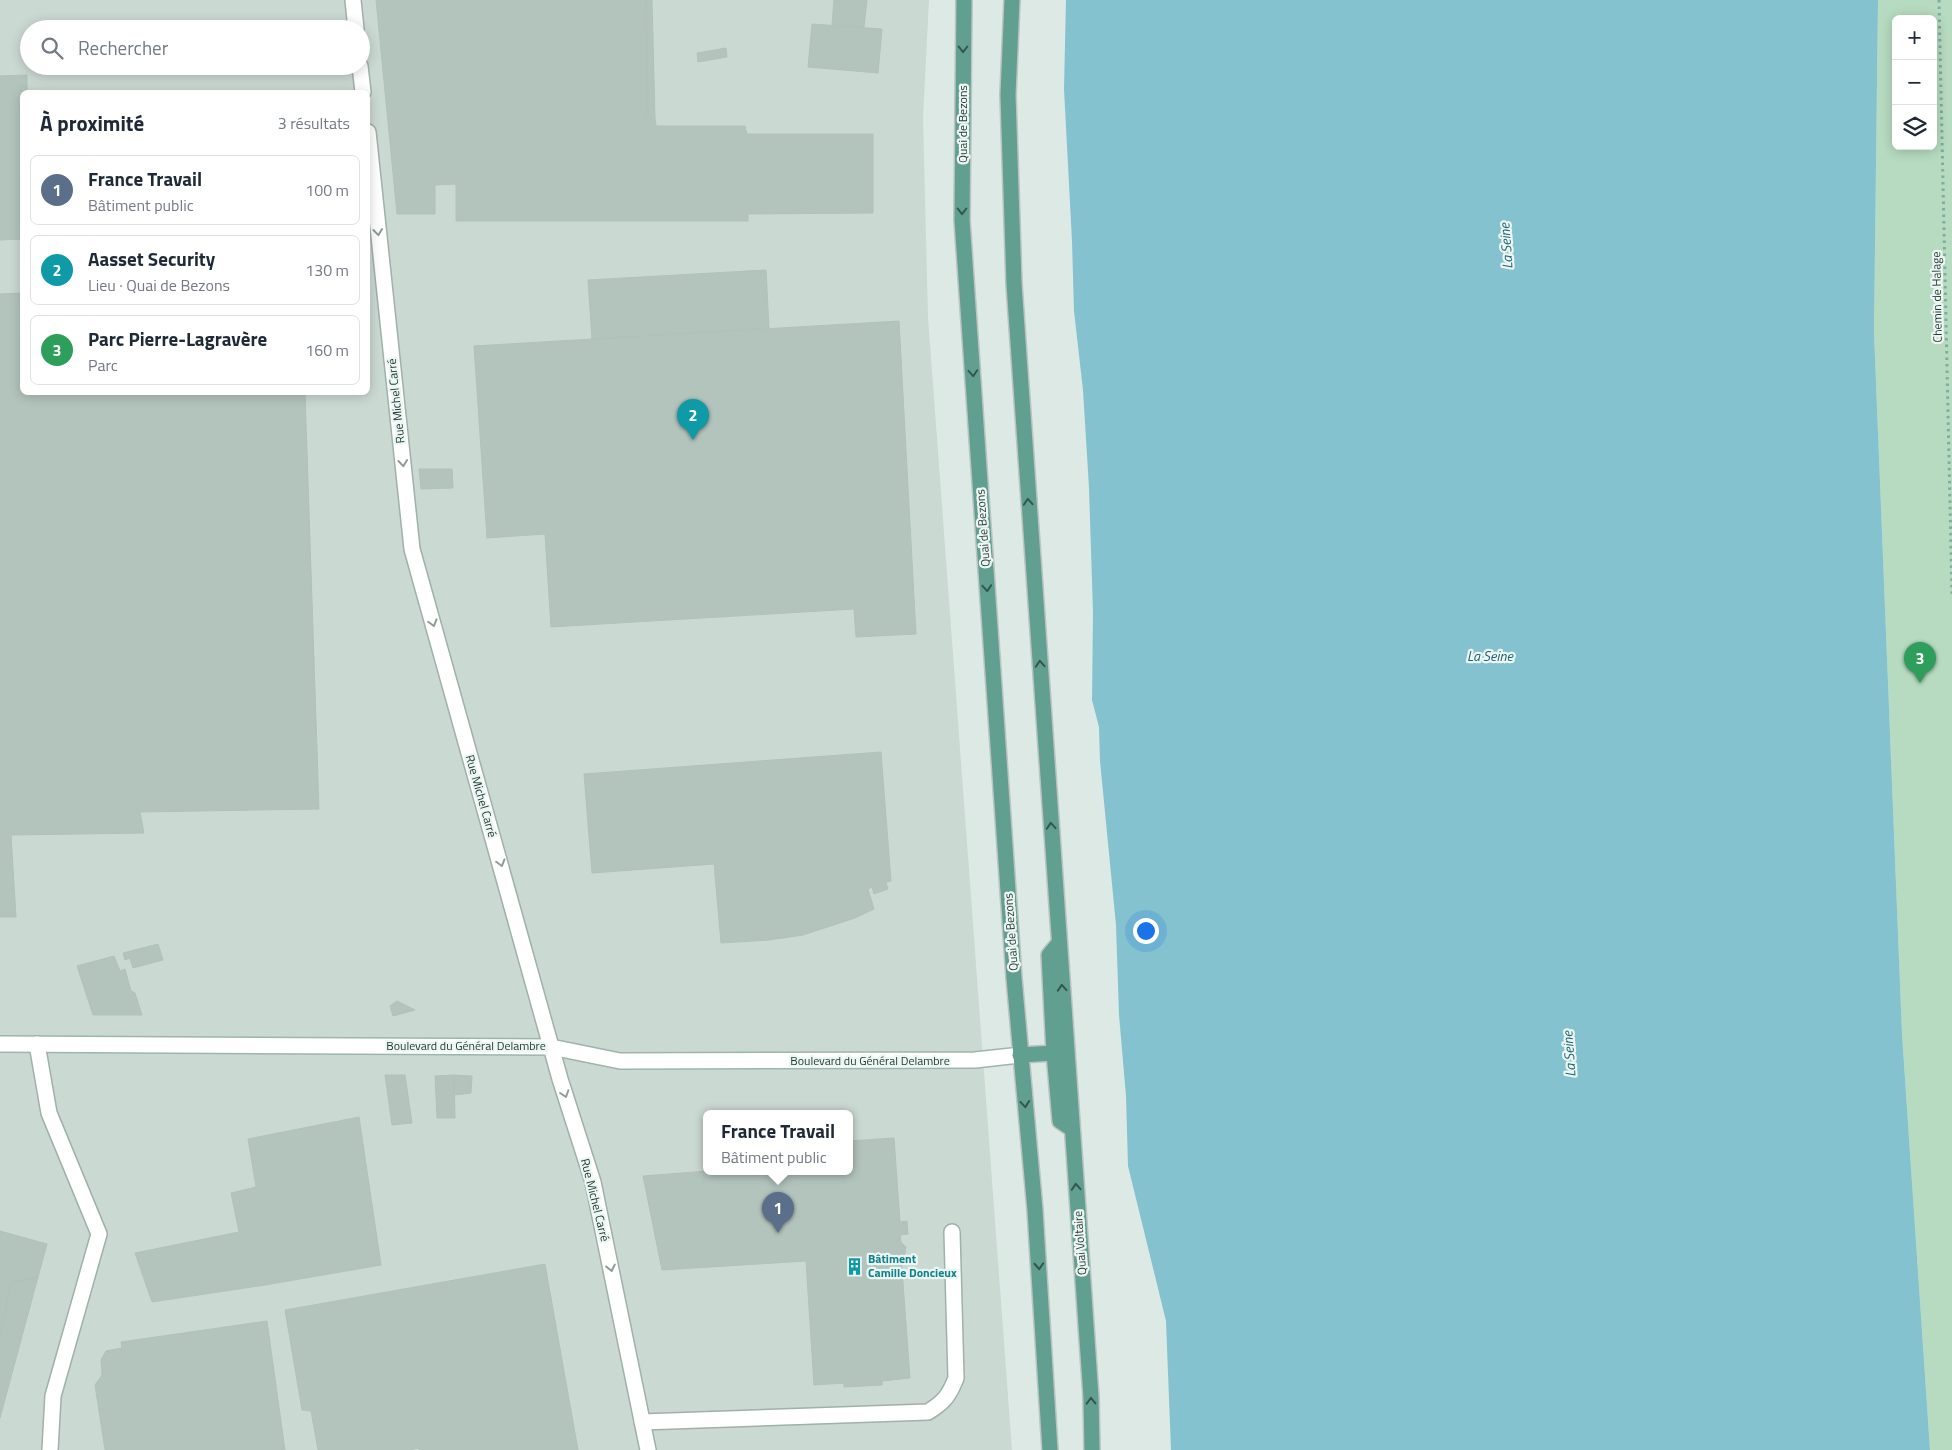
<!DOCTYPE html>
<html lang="fr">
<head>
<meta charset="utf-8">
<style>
	:root { --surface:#fff; --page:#f6f6f7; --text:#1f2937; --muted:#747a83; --line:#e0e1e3; --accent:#7c3aed }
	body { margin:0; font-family:"Titillium Web",sans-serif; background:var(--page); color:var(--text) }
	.controls { position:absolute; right:15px; top:15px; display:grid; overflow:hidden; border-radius:8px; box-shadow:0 2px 12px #0003 }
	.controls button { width:45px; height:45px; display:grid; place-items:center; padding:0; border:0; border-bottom:1px solid var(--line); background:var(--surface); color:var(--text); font:25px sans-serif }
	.you { position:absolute; left:1145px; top:930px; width:18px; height:18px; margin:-12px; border:4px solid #fff; border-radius:50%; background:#1a73e8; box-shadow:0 0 0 8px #1a73e833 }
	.badge { display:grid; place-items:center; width:32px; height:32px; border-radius:50%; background:var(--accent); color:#fff; font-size:16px; font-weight:700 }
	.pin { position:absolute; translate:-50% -41px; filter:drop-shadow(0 1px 2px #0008) }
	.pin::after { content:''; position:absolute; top:26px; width:18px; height:15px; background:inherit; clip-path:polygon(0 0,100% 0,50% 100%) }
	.popup { position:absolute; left:703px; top:1110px; width:150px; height:65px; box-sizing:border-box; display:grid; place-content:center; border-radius:8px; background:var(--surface); filter:drop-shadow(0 1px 4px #0005); font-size:16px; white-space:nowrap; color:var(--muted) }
	.popup b { font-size:19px; color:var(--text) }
	.popup::after { content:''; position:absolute; left:50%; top:100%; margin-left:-10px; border:10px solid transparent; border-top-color:var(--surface) }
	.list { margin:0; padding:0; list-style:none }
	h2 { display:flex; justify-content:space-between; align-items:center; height:65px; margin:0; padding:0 20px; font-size:21px }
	h2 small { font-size:16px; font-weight:400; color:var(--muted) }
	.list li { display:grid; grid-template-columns:32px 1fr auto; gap:15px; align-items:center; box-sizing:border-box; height:70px; margin:0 10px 10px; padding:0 10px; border:1px solid var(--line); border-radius:8px }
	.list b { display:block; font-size:19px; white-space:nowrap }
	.list p { margin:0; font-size:16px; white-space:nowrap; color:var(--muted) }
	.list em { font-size:16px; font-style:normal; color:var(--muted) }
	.icon { flex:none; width:28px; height:28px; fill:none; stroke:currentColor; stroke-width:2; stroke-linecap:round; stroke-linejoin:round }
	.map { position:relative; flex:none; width:1952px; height:1450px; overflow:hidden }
	.search { position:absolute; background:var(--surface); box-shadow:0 2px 12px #0003; left:20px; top:20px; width:350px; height:55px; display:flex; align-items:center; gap:12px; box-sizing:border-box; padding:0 18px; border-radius:28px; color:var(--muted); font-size:19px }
	.panel { position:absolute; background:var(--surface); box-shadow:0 2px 12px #0003; left:20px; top:90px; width:350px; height:305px; border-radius:8px }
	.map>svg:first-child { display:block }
	.built { fill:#cbd9d3; fill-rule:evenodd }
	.green { fill:#b6dbc0; fill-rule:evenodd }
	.water { fill:#84c2cf }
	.building { fill:#b3c4bd; stroke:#b0c2bb }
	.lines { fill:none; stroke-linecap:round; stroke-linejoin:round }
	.lane-casing { stroke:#a0b0ab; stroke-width:18 }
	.street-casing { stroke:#a0b0ab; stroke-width:18 }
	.secondary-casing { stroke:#9db5ac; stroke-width:18 }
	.primary-casing { stroke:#bcc3c2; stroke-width:18 }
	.path { stroke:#7dad9f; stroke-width:3; stroke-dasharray:2.5 4; stroke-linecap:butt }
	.lane { stroke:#fff; stroke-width:15 }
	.street { stroke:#fff; stroke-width:15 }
	.secondary { stroke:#fff; stroke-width:15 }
	.primary { stroke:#619f90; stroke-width:15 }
	.oneway { stroke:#33574e }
	.oneway2 { stroke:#8f9c98 }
	.labels { text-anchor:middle; stroke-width:4.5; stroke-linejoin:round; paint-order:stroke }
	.street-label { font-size:12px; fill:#1f3832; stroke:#edf6f2 }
	.culture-label { font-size:12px; font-weight:bold; fill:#0d838f; stroke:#edf6f2; text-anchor:start }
	.water-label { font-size:14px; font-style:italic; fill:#1a6373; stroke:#edf6f2 }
</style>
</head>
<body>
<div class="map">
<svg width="1952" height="1450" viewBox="0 0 1952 1450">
	<rect width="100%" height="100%" fill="#dde9e4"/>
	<!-- built -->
	<path class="built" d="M 0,0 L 929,0 L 923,118 L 928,317 L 1012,1450 L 0,1450 ZM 29,29 L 361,29 L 361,66 L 29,66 ZM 22,92 L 368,92 L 368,392 L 22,392 ZM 707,1114 L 849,1114 L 849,1172 L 707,1172 Z"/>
	<!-- green -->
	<path class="green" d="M 1878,0 L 1952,0 L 1952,1450 L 1930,1450 L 1902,1034 L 1874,332 ZM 1896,19 L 1933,19 L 1933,146 L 1896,146 Z"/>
	<!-- water -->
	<path class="water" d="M 1066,0 L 1878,0 L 1874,332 L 1902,1034 L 1930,1450 L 1171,1450 L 1166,1321 L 1128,1166 L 1126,1096 L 1119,1015 L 1116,925 L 1100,761 L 1099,727 L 1092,700 L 1093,612 L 1089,488 L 1083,390 L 1074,311 L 1072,241 L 1064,89 Z"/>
	<!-- building -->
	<path class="building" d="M 376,0 L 646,0 L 648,118 L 655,118 L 656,126 L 745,126 L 747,134 L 873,134 L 873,213 L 748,214 L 748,221 L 456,221 L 456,184 L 435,185 L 435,214 L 397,214 Z
		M 646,0 L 652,0 L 655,118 L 648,118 Z
		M 834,0 L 867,0 L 864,27 L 832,25 Z
		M 812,24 L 882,29 L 878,73 L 808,67 Z
		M 726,48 L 727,57 L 698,62 L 697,53 Z
		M 27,75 L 27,92 L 22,92 L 22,239 L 0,240 L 0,76 Z
		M 766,270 L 769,328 L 592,339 L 588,280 Z
		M 22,293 L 22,392 L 305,392 L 319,809 L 140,812 L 144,833 L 11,835 L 16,917 L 0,917 L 0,294 Z
		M 899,321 L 916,634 L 856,637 L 854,609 L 551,627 L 545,534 L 487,538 L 474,346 Z
		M 419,469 L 452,469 L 453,488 L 421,489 Z
		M 881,752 L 891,881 L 886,882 L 888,889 L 874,894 L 872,887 L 868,889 L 874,909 L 855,918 L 803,935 L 769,940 L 721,943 L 714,864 L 592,873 L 584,774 Z
		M 158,944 L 163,960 L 133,968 L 130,958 L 125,960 L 123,953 Z
		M 114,956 L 120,971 L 125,969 L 131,991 L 135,993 L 142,1015 L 93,1015 L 77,966 Z
		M 397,1001 L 415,1010 L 393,1016 L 390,1006 Z
		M 385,1075 L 405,1075 L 412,1123 L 392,1125 Z
		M 454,1075 L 472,1076 L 471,1093 L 454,1095 Z
		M 454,1075 L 455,1118 L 437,1118 L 435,1076 Z
		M 359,1117 L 381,1265 L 265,1285 L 152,1302 L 135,1253 L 239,1232 L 231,1193 L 256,1187 L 248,1139 Z
		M 894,1138 L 900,1222 L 907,1221 L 908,1234 L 900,1235 L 901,1242 L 906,1247 L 905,1254 L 901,1256 L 910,1378 L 882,1381 L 882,1385 L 844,1387 L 844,1383 L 814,1385 L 806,1261 L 662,1270 L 643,1176 L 707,1171 L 773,1172 L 773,1174 L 785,1172 L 849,1172 L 849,1141 Z
		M 0,1231 L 47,1244 L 38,1277 L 11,1283 L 0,1336 Z
		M 545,1264 L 578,1450 L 419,1450 L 419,1448 L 409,1450 L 318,1450 L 311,1411 L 302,1410 L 285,1310 Z
		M 38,1277 L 0,1418 L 0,1336 L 11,1283 Z
		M 267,1321 L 285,1450 L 105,1450 L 95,1385 L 102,1375 L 101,1360 L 106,1351 L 122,1348 L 121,1342 Z"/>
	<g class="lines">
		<defs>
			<path id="lane" d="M 37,1044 L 49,1113 L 99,1234 L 53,1396 L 50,1450
				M 642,1422 L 928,1412 C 944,1402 949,1396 956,1378 L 952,1232"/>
			<path id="street" d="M 353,0 L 356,29
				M 360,66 L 363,92
				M 368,132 L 412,549 L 560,1079 L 593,1182 L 648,1450"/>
			<path id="secondary" d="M 0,1044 L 551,1047 L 620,1061 L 975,1060 L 1020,1055"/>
			<path id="primary" d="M 964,0 L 962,220 L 1014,978 L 1035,1210 L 1050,1450
				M 1012,0 L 1008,95 L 1014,284 L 1091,1397 L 1092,1450
				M 1059,943 L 1049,955 L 1054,1053 L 1060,1121 L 1072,1129
				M 1020,1055 L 1054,1053"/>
		</defs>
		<!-- lane casing -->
		<use href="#lane" class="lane-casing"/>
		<!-- street casing -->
		<use href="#street" class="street-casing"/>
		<!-- secondary casing -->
		<use href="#secondary" class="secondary-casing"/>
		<!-- primary casing -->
		<use href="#primary" class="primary-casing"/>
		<!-- path -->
		<path class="path" d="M 1939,0 L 1952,595"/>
		<!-- lane -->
		<use href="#lane" class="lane"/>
		<!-- street -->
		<use href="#street" class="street"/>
		<!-- secondary -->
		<use href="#secondary" class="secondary"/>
		<!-- primary -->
		<use href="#primary" class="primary"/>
	</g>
	<!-- one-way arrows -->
	<defs><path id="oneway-chevron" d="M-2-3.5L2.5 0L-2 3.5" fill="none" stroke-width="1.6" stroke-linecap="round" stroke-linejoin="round" transform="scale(1.25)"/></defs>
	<g class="oneway">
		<use href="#oneway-chevron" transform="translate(963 49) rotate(90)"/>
		<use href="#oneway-chevron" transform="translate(962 211) rotate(90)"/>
		<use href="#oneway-chevron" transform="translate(973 373) rotate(86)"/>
		<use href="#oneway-chevron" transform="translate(1028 502) rotate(-94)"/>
		<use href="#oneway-chevron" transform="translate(987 588) rotate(86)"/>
		<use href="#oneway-chevron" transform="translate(1040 664) rotate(-94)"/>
		<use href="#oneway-chevron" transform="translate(1051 826) rotate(-94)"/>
		<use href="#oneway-chevron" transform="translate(1062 988) rotate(-94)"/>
		<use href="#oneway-chevron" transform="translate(1025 1104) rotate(85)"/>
		<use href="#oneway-chevron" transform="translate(1076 1187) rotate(-94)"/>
		<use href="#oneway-chevron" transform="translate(1039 1266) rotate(87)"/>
		<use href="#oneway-chevron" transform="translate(1091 1401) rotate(-91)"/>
	</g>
	<g class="oneway2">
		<use href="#oneway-chevron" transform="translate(378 232) rotate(84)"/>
		<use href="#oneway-chevron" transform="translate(403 463) rotate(84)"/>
		<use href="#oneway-chevron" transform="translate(433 623) rotate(74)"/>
		<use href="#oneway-chevron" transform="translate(501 863) rotate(74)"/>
		<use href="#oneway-chevron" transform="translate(565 1094) rotate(72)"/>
		<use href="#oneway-chevron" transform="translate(611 1268) rotate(78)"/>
	</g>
	<!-- icons -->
	<defs>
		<symbol id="building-bare" viewBox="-9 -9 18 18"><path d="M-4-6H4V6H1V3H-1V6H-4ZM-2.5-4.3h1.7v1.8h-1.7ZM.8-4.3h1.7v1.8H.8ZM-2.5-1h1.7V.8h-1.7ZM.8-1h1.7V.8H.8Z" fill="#0f9aa8" stroke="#edf6f2" stroke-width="2.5" paint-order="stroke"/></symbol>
	</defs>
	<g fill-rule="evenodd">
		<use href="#building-bare" x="842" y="1254" width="25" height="25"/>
	</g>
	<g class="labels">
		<!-- street labels -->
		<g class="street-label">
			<text transform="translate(963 124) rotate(-90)" y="4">Quai de Bezons</text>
			<text transform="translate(1937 297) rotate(-91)" y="4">Chemin de Halage</text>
			<text transform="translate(396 401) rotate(-96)" y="4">Rue Michel Carré</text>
			<text transform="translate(983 528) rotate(-94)" y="4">Quai de Bezons</text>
			<text transform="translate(481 796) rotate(74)" y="4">Rue Michel Carré</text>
			<text transform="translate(1011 932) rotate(-94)" y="4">Quai de Bezons</text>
			<text x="466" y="1050">Boulevard du Général Delambre</text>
			<text x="870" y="1065">Boulevard du Général Delambre</text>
			<text transform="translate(595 1200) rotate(76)" y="4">Rue Michel Carré</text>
			<text transform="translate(1080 1243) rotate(-94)" y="4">Quai Voltaire</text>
		</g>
		<!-- culture labels -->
		<g class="culture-label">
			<text x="868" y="1263">Bâtiment<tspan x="868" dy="14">Camille Doncieux</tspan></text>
		</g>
		<!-- water labels -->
		<g class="water-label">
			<text transform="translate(1506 246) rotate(-94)" y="5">La Seine</text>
			<text x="1490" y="661">La Seine</text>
			<text transform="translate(1569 1054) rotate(-94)" y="5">La Seine</text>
		</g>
	</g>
</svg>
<div class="controls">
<button>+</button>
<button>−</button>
<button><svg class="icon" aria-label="layers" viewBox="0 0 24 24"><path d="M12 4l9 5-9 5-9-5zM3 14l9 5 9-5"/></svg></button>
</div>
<div class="you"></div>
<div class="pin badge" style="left:778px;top:1233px;background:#5c6f8a">1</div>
<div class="popup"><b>France Travail</b>Bâtiment public</div>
<div class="pin badge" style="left:693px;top:440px;background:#0f9aa8">2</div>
<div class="pin badge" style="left:1920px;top:683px;background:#2e9e5b">3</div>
<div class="search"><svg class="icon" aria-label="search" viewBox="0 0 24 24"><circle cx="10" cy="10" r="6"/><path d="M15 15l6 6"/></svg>Rechercher</div>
<section class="panel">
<h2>À proximité<small>3 résultats</small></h2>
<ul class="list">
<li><span class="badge" style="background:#5c6f8a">1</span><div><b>France Travail</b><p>Bâtiment public</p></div><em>100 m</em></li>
<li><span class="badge" style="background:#0f9aa8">2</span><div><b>Aasset Security</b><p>Lieu · Quai de Bezons</p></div><em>130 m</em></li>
<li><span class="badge" style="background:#2e9e5b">3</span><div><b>Parc Pierre-Lagravère</b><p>Parc</p></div><em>160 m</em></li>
</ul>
</section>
</div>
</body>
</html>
